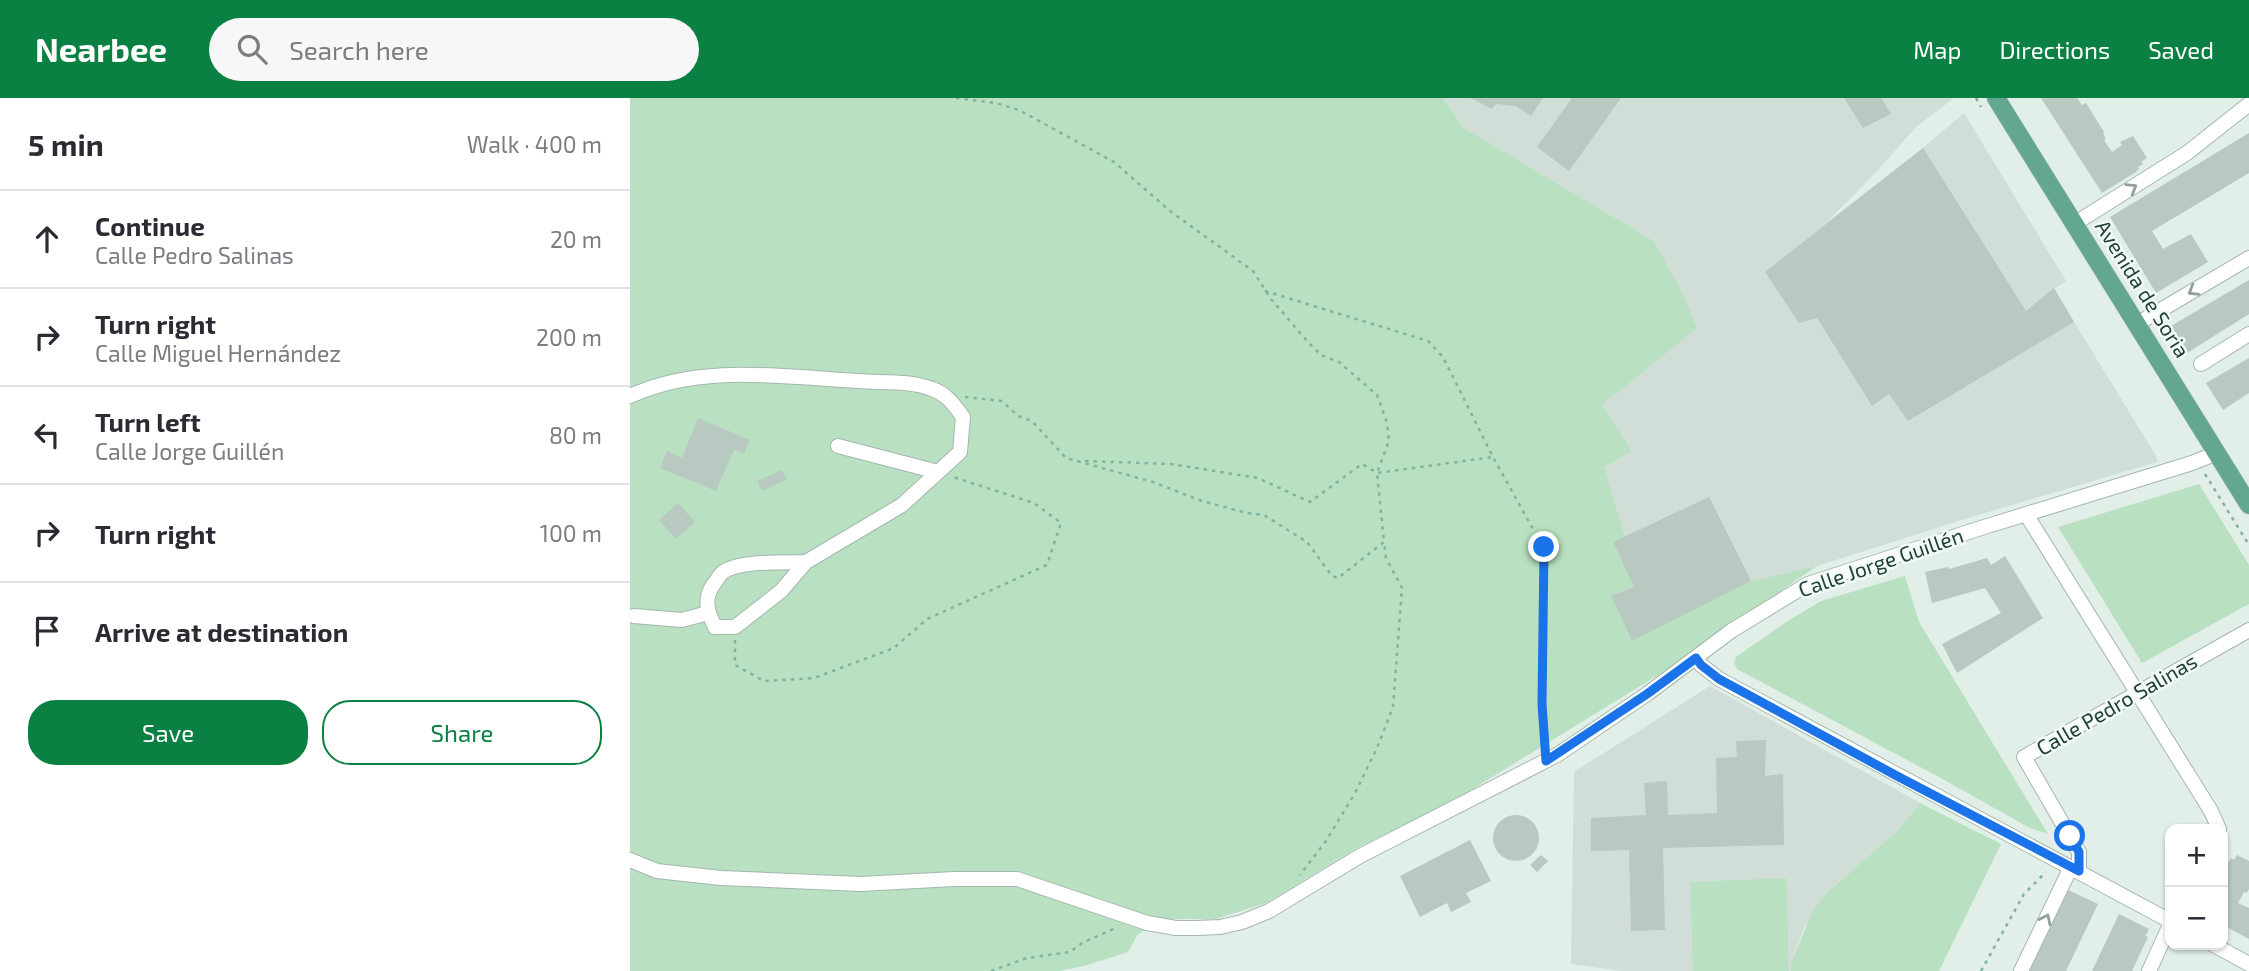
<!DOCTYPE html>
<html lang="en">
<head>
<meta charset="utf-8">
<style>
	:root { --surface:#fff; --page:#f7f7f7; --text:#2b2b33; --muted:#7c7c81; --line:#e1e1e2; --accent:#0b8043 }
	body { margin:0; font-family:"Exo 2",sans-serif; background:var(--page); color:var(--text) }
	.controls { position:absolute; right:21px; bottom:21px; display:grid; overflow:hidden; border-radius:14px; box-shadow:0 2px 5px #0004 }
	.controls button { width:63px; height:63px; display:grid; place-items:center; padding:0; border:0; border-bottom:2px solid var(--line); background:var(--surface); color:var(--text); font:35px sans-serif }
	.stop { position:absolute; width:21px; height:21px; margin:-16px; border:5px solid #1a73e8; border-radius:50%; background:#fff }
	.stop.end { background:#1a73e8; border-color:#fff; box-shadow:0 2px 7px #0008 }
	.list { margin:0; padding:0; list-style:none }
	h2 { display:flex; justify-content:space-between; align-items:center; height:91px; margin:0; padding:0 28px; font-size:30px }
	h2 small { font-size:23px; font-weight:400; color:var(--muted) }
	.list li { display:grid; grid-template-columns:46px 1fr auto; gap:21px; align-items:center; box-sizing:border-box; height:98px; padding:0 28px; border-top:2px solid var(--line) }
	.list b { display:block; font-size:26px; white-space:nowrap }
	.list p { margin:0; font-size:23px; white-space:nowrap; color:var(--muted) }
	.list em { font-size:23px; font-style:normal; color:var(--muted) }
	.actions { display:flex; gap:14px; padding:21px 28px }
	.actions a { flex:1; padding:16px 0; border:2px solid var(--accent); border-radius:28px; text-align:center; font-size:24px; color:var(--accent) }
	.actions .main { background:var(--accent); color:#fff }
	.icon { flex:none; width:38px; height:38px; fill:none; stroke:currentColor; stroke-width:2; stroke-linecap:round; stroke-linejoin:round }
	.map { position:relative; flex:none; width:1619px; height:873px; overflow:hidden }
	header { display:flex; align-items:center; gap:42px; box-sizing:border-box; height:98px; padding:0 35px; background:var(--accent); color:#fff }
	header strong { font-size:33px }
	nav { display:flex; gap:38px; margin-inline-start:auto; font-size:24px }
	.search { width:490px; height:63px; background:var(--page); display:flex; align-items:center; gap:18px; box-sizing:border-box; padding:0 24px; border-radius:38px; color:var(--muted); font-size:26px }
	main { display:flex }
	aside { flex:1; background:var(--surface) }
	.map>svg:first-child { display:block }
	.built { fill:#d0ded7 }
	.green { fill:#b9e1c1 }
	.building { fill:#b7c9c1 }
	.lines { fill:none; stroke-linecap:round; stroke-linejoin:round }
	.minor-casing { stroke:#a4b7af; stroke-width:16 }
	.major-casing { stroke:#c1cac7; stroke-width:19 }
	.path { stroke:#80b4a0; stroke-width:2.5; stroke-dasharray:3.5 5; stroke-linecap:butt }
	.minor { stroke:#fff; stroke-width:14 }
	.major { stroke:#63a791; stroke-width:18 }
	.oneway { stroke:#90a09a }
	.route { stroke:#1a73e8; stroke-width:9 }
	.labels { text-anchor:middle; stroke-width:5; stroke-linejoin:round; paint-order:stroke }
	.street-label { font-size:21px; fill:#204136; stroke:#f3faf6 }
</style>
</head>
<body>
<header>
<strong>Nearbee</strong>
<div class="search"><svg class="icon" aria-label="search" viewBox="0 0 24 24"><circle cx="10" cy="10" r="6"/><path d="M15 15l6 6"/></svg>Search here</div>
<nav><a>Map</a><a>Directions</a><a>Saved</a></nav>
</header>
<main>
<aside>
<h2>5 min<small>Walk · 400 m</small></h2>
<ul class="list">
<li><svg class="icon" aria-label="ahead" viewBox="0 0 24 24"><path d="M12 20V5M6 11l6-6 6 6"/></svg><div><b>Continue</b><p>Calle Pedro Salinas</p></div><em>20 m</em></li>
<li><svg class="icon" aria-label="right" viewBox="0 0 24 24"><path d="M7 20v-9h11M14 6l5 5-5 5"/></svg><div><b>Turn right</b><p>Calle Miguel Hernández</p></div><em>200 m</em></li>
<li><svg class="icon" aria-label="left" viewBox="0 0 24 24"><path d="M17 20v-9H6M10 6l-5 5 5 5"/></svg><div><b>Turn left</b><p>Calle Jorge Guillén</p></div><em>80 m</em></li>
<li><svg class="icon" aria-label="right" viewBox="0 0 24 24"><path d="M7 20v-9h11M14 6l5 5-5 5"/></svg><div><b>Turn right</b></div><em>100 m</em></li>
<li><svg class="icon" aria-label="arrive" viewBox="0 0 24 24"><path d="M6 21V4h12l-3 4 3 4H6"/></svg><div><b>Arrive at destination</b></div></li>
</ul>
<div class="actions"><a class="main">Save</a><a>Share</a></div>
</aside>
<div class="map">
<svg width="1619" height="873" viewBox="0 0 1619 873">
	<rect width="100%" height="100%" fill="#e2eee8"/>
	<!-- built -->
	<path class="built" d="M 813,0 L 1324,0 L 1286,29 L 1248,72 L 1196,125 L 1293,50 L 1334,15 L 1436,183 L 1424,191 L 1526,358 L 1527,364 L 1338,420 L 1187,468 L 1121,483 L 1002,543 L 981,498 L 1004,489 L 983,444 L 995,438 L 974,369 L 1002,353 L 972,307 L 1067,229 L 1055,199 L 1024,143 L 834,30 Z
		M 1080,588 L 1290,705 L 1268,732 L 1199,793 L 1173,832 L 1161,865 L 1161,873 L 991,873 L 941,866 L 944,674 Z"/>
	<!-- green -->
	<path class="green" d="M 0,0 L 813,0 L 834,30 L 1024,143 L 1055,199 L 1067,230 L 972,307 L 1002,353 L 974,369 L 995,438 L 983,444 L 1004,489 L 981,498 L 1002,543 L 1121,483 L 1187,468 L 1041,569 L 820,705 L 727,750 L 636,805 L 586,821 L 540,821 L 508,836 L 498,854 L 454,868 L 429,873 L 0,873 Z
		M 1569,386 L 1619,467 L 1619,506 L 1512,565 L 1428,429 Z
		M 1275,478 L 1289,524 L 1418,736 L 1400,730 L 1307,678 L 1107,571 L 1104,565 L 1106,559 L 1156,524 L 1191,503 Z
		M 1290,705 L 1371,746 L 1309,873 L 1161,873 L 1161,865 L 1183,812 L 1199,793 L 1268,732 Z
		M 1156,780 L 1159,873 L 1063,873 L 1060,784 Z"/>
	<!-- building -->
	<path class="building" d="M 841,0 L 913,0 L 901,18 L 886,8 L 866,6 L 862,11 Z
		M 942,0 L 991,0 L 939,73 L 907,49 Z
		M 1214,0 L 1251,0 L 1261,16 L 1233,30 Z
		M 1411,0 L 1447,0 L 1452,7 L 1456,5 L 1474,34 L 1473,35 L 1476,41 L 1474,42 L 1482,54 L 1492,47 L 1490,44 L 1503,38 L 1517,60 L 1511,64 L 1513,66 L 1508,69 L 1509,71 L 1506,74 L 1472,95 Z
		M 1619,35 L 1619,75 L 1522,133 L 1533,151 L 1561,136 L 1578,164 L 1526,195 L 1480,119 Z
		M 1293,50 L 1396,213 L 1424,190 L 1444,224 L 1278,323 L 1259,296 L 1242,308 L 1187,220 L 1169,225 L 1135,174 Z
		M 1619,182 L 1619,216 L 1557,255 L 1541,228 Z
		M 1619,260 L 1619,295 L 1593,312 L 1576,285 Z
		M 68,320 L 120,342 L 114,356 L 104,352 L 86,393 L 30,370 L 37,353 L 52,360 Z
		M 152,372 L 157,381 L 132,393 L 127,383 Z
		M 1079,399 L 1121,483 L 1002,543 L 981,498 L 1004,489 L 983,444 Z
		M 48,405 L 65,424 L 46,441 L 29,422 Z
		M 1375,458 L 1413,520 L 1327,575 L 1312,546 L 1371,515 L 1355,490 L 1302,505 L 1295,474 L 1318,469 L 1319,471 L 1357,460 L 1361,467 Z
		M 1136,642 L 1135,678 L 1153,676 L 1154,747 L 1033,750 L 1035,832 L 1001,833 L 999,752 L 961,753 L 961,720 L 1016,717 L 1014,685 L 1037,683 L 1038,717 L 1087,715 L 1086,660 L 1107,659 L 1106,643 Z
		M863 740a23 23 0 1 1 46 0a23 23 0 1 1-46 0Z
		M 840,742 L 861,783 L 836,795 L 841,804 L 821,814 L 817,805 L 790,819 L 770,778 Z
		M 911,757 L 918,763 L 907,774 L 900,767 Z
		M 1607,757 L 1619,763 L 1619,791 L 1617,795 L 1614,794 L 1608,805 L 1619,810 L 1619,841 L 1593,827 L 1593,775 L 1601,760 L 1604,762 Z
		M 1438,792 L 1468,806 L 1436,873 L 1396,873 L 1432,799 L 1435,800 Z
		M 1489,816 L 1519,831 L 1515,838 L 1518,839 L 1502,873 L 1462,873 Z"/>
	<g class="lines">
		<defs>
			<path id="minor" d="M 1444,126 L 1557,55 L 1619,6
				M 1507,226 L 1619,160
				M 1571,266 L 1619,236
				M 0,298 C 72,265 152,279 228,283 C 251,285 280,282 302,291 C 317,296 324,307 333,319 L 330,354 L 272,407 L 176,464
				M 208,348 L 308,374
				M 1396,416 L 1581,713 L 1589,731
				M 176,464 L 151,493 L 105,529 L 85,529 C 78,515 73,502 83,487 C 86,484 89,477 93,474 C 110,462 154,465 176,464 Z
				M 4,518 L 52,522 L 78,515
				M 1066,560 L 1071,567 L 1089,581 L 1540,823
				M 0,762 L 27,773 L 91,780 L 230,786 L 324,781 L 387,781 L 517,825 L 546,830 L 566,830 L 590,829 L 612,824 L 639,813 L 730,758 L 927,657 L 1017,596 L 1101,533 L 1178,486 L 1351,430 L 1562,365 L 1587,355
				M 1449,773 L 1449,754 L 1394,659 L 1619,532
				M 1584,847 L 1619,866
				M 1391,873 L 1441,769
				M 1519,873 L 1540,827"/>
			<path id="major" d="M 1366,0 L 1619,407"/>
		</defs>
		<!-- minor casing -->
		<use href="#minor" class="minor-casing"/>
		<!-- major casing -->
		<use href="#major" class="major-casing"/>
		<!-- path -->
		<path class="path" d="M 326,0 L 366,5 L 389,12 L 484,64 L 540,113 L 623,173 L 641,201 L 678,244 L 691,257 L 709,264 L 747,297 L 757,325 L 759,343 L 747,375 L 754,444
			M 1346,0 L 1351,9
			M 635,193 L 798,243 L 813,259 L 863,359 L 913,449 L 912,606 L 915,647
			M 335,299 L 372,303 L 388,318 L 402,323 L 436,360 L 523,384 L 572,403 L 617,415 L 634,417 L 677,444 L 702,478 L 708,480 L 754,444 L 756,460 L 772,490 L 763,609 L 747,650 L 725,695 L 696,743 L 670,777
			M 455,363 L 541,366 L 628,380 L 680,404 L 732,366 L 747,375 L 863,359
			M 1575,376 L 1619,447
			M 105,542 L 105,567 L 134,583 L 184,580 L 264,550 L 297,521 L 417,467 L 431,425 L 404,405 L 323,379
			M 361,873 L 397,860 L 440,854 L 452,845 L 488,829
			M 1351,873 L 1394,796 L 1416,774"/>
		<!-- minor -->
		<use href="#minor" class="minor"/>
		<!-- major -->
		<use href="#major" class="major"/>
	</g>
	<!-- one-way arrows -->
	<defs><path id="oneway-chevron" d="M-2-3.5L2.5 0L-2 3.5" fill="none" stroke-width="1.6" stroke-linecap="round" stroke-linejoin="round" transform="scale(1.75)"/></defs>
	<g class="oneway">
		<use href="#oneway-chevron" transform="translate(1502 90) rotate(-32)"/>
		<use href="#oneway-chevron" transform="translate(1563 193) rotate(149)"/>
		<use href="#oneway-chevron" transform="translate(1416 821) rotate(-64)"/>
	</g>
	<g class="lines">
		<!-- route -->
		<path class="route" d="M 914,449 L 912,606 L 916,663 L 1017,596 L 1066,560 L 1071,567 L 1089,581 L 1267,678 L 1449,773 L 1449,754 L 1440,738"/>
	</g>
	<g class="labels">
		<!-- street labels -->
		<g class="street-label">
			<text transform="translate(1512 191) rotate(58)" y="7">Avenida de Soria</text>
			<text transform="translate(1251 465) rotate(-19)" y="7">Calle Jorge Guillén</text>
			<text transform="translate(1487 607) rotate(-30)" y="7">Calle Pedro Salinas</text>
		</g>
	</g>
</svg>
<div class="controls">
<button>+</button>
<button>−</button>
</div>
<div class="stop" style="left:1440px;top:738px"></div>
<div class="stop end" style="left:914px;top:449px"></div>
</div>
</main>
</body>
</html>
